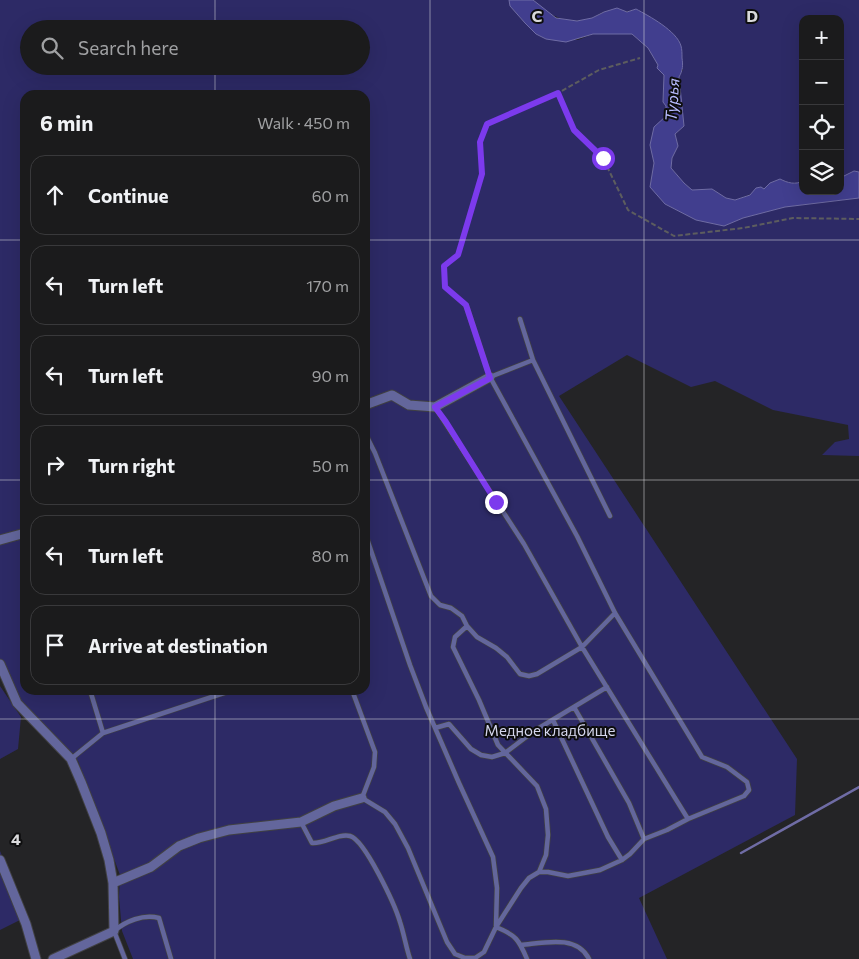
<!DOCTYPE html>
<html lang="en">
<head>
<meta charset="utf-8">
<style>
	:root { --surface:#1b1b1c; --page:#242425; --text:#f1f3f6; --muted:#a0a1a3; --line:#39393b }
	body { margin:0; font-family:Commissioner,sans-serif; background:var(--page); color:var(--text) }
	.controls { position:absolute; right:15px; top:15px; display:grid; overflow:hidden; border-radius:10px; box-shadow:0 5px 20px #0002 }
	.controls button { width:45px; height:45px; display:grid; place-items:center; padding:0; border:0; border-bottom:1px solid var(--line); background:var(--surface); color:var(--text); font:25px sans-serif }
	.stop { position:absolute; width:15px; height:15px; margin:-11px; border:4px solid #7c3aed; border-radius:50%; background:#fff }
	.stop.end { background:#7c3aed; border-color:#fff; box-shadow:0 1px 5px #0008 }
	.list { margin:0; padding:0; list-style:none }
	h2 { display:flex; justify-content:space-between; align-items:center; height:65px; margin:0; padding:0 20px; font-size:21px }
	h2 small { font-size:16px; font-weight:400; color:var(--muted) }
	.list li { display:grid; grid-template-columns:32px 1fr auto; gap:15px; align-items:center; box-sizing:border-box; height:80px; margin:0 10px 10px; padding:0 10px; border:1px solid var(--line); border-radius:15px }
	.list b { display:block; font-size:19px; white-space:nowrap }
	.list em { font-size:16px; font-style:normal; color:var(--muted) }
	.icon { flex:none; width:28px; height:28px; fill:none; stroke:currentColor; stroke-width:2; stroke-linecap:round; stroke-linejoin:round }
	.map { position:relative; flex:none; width:859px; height:959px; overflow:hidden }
	.search { position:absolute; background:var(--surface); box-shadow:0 5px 20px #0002; left:20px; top:20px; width:350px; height:55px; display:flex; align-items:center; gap:12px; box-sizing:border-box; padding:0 18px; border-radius:28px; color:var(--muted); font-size:19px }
	.panel { position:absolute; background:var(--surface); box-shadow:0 5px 20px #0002; left:20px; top:90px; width:350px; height:605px; border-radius:15px }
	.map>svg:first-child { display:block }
	.green { fill:#2d2a66; fill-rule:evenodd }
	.water { fill:#413e8e; stroke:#6f6ca5 }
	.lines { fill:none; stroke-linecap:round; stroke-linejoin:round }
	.stream { stroke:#6f6ca5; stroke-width:2.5 }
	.lane-casing { stroke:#414143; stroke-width:6 }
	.street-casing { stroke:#414143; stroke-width:11 }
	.path { stroke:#5d5d5f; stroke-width:2; stroke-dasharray:5 2.5; stroke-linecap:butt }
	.lane { stroke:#63669c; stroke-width:4.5 }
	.street { stroke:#63669c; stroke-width:9 }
	.route { stroke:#7c3aed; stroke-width:6 }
	.grid { fill:none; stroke:#d9d9db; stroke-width:1; stroke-opacity:0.55 }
	.labels { text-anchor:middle; stroke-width:4; stroke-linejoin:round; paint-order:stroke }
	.park-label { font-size:15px; fill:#d5d7ee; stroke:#0d0d0e }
	.water-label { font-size:16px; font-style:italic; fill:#b7bbfe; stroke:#0d0d0e }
	.grid-label { font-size:16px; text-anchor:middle; font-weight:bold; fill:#d9d9db; stroke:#0d0d0e; stroke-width:4; stroke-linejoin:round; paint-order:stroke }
</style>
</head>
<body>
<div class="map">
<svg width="859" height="959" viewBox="0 0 859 959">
	<rect width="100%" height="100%" fill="#242426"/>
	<!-- green -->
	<path class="green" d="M 0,0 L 509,0 L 510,6 L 525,23 L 536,34 L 546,39 L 578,40 L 593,34 L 632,34 L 648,48 L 658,65 L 657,68 L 664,75 L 663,102 L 666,105 L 666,116 L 650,145 L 654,163 L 650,186 L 665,204 L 696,220 L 724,226 L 743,218 L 785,207 L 859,198 L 859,456 L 822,455 L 835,442 L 849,439 L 848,425 L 773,410 L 715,381 L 691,387 L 627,355 L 559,396 L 797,759 L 795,815 L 639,898 L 667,959 L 133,959 L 122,931 L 119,897 L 120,875 L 78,761 L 46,739 L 0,676 ZM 29,29 L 361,29 L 361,66 L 29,66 ZM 25,95 L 365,95 L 365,690 L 25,690 Z
		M 533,0 L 859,0 L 859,172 L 854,171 L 840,180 L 840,19 L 803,19 L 803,181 C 795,185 788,183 780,179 L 770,183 L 764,189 L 735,200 L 726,198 L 712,189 L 692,190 L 684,183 L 671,168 L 672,158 L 678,146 L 675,134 L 684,126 L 679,76 L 683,70 L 636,9 C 625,13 615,10 604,12 C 599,13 595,17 590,19 C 567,25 549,16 533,0 Z
		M 0,686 L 21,717 L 18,749 L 0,759 Z
		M 0,851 L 28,916 L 0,930 Z"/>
	<!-- water -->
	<path class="water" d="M 509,0 L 533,0 L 556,18 L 577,21 L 592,18 L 604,12 L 617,8 L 627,12 L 636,9 C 649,16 677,31 681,46 C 682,49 682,54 682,58 C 683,65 683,70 679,77 L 684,126 L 675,134 L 678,146 L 672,158 L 671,168 L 684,183 L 692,190 L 712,189 L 726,198 L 735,200 L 750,195 L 756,188 L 761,187 L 764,189 L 770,183 L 780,179 C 788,183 795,185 803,181 L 803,191 L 840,191 L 840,180 L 844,176 L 854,171 L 859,172 L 859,198 L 785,207 L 743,218 L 724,226 L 696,220 L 665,204 L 650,187 L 654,163 L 650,145 L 654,127 L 666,116 L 666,106 L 663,102 L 664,75 L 657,68 L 658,65 L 648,48 L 632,34 L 593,34 L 566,42 L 546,39 L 536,34 L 525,23 L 510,6 Z"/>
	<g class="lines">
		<!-- stream -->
		<path class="stream" d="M 741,853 L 859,787"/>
		<defs>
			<path id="lane" d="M 533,360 L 610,516
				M 490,377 L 533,360 L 520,319
				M 435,407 L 524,544 L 582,647 L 688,819
				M 365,433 L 375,453 L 431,596 L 440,605 L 451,608 L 462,616 L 467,626 L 477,637 L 496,648 L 507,657 L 520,674 L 529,676 L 537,674 L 582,647 L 615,613
				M 365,533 L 410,665 L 426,707 L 459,783 L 493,857 L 497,888 L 496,926
				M 467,626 L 455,637 L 453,647 L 479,700 L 498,745 L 537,786 L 546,809 L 548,835 L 546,855 L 539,872
				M 90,690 L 103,733
				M 352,690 L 375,752 L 374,767 L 362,798 L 385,812 L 395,824 L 408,848 L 447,942 L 455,954 L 465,958 L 475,958 L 484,952 L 496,927 L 521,888 L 529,878 L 539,872 L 548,872 L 568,876 L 600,870 L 622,860 L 630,854 L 644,839 L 667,830 L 688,819 L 744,796 L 749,790 L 747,782 L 727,767 L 702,757 L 615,613 L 577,536 L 490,377 L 466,305
				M 574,707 L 629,803 L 644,839
				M 553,720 L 608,837 L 622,860
				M 435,728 L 449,724 L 471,749 L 481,755 L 492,757 L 505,753 L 534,731 L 607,687
				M 71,759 L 103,733 L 233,690
				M 301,822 L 312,843 C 325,844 338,833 350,836 C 365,840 395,905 400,922 C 404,934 406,947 410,959
				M 496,927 C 516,935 519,940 527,959
				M 521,945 C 543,943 577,934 589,959
				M 125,959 L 114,931 C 126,921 143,914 159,918 L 171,959"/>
			<path id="street" d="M 365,405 L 392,395 L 409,405 L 435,407 L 490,377
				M 0,540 L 25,533
				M 0,664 L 17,703 L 71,759 L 81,782 L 101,833 L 109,860 L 113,883 L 114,931 L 53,959
				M 0,860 L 26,924 L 36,959
				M 113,883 L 151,867 L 179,846 L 199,838 L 229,830 L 301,822 L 334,806 L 362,798"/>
		</defs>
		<!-- lane casing -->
		<use href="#lane" class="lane-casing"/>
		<!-- street casing -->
		<use href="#street" class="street-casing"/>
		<!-- path -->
		<path class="path" d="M 558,93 L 574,130 L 603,158 L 628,210 L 674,236 L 743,228 L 793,218 L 859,219
			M 460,300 L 445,287 L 444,265 L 458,255 L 482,175 L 480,142 L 487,123 L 558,93 L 599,70 L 640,58"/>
		<!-- lane -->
		<use href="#lane" class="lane"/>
		<!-- street -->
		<use href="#street" class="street"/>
	</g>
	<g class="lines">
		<!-- route -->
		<path class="route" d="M 496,502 L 446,422 L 435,407 L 490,378 L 466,305 L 445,287 L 444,266 L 458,255 L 482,174 L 480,142 L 487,124 L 558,93 L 574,130 L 603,158"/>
	</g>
	<!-- grid -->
	<path class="grid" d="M 215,0 L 215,29M 430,0 L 430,959M 644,0 L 644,959M 215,66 L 215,95M 0,240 L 25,240M 365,240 L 859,240M 0,480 L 25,480M 365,480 L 859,480M 215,690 L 215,959M 0,719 L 859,719"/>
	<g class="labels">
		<!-- park labels -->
		<g class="park-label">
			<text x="550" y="736">Медное кладбище</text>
		</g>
		<!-- water labels -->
		<g class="water-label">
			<text transform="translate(672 100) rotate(-86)" y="6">Турья</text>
		</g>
	</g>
	<g class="grid-label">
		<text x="537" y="22">C</text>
		<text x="752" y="22">D</text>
		<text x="16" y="845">4</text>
	</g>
</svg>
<div class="controls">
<button>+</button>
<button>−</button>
<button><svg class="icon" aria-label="locate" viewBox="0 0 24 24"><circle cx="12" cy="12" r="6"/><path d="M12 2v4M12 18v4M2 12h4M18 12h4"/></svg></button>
<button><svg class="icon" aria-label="layers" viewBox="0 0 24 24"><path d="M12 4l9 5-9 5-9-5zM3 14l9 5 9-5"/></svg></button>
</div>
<div class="stop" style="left:603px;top:158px"></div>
<div class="stop end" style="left:496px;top:502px"></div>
<div class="search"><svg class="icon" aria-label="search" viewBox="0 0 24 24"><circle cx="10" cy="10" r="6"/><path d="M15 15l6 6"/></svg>Search here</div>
<section class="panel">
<h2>6 min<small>Walk · 450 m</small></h2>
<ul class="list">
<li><svg class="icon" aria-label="ahead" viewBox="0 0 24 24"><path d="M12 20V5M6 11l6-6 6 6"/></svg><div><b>Continue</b></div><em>60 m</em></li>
<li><svg class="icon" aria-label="left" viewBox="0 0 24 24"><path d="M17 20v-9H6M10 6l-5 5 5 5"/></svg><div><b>Turn left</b></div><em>170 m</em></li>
<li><svg class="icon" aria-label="left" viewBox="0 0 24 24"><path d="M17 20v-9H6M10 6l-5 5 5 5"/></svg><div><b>Turn left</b></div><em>90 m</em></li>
<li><svg class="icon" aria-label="right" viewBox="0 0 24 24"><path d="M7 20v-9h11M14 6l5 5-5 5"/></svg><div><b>Turn right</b></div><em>50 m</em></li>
<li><svg class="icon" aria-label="left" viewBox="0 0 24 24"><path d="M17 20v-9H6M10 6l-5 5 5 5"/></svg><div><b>Turn left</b></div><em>80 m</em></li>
<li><svg class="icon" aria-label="arrive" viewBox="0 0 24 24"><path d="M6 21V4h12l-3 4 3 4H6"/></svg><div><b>Arrive at destination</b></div></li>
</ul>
</section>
</div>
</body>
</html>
